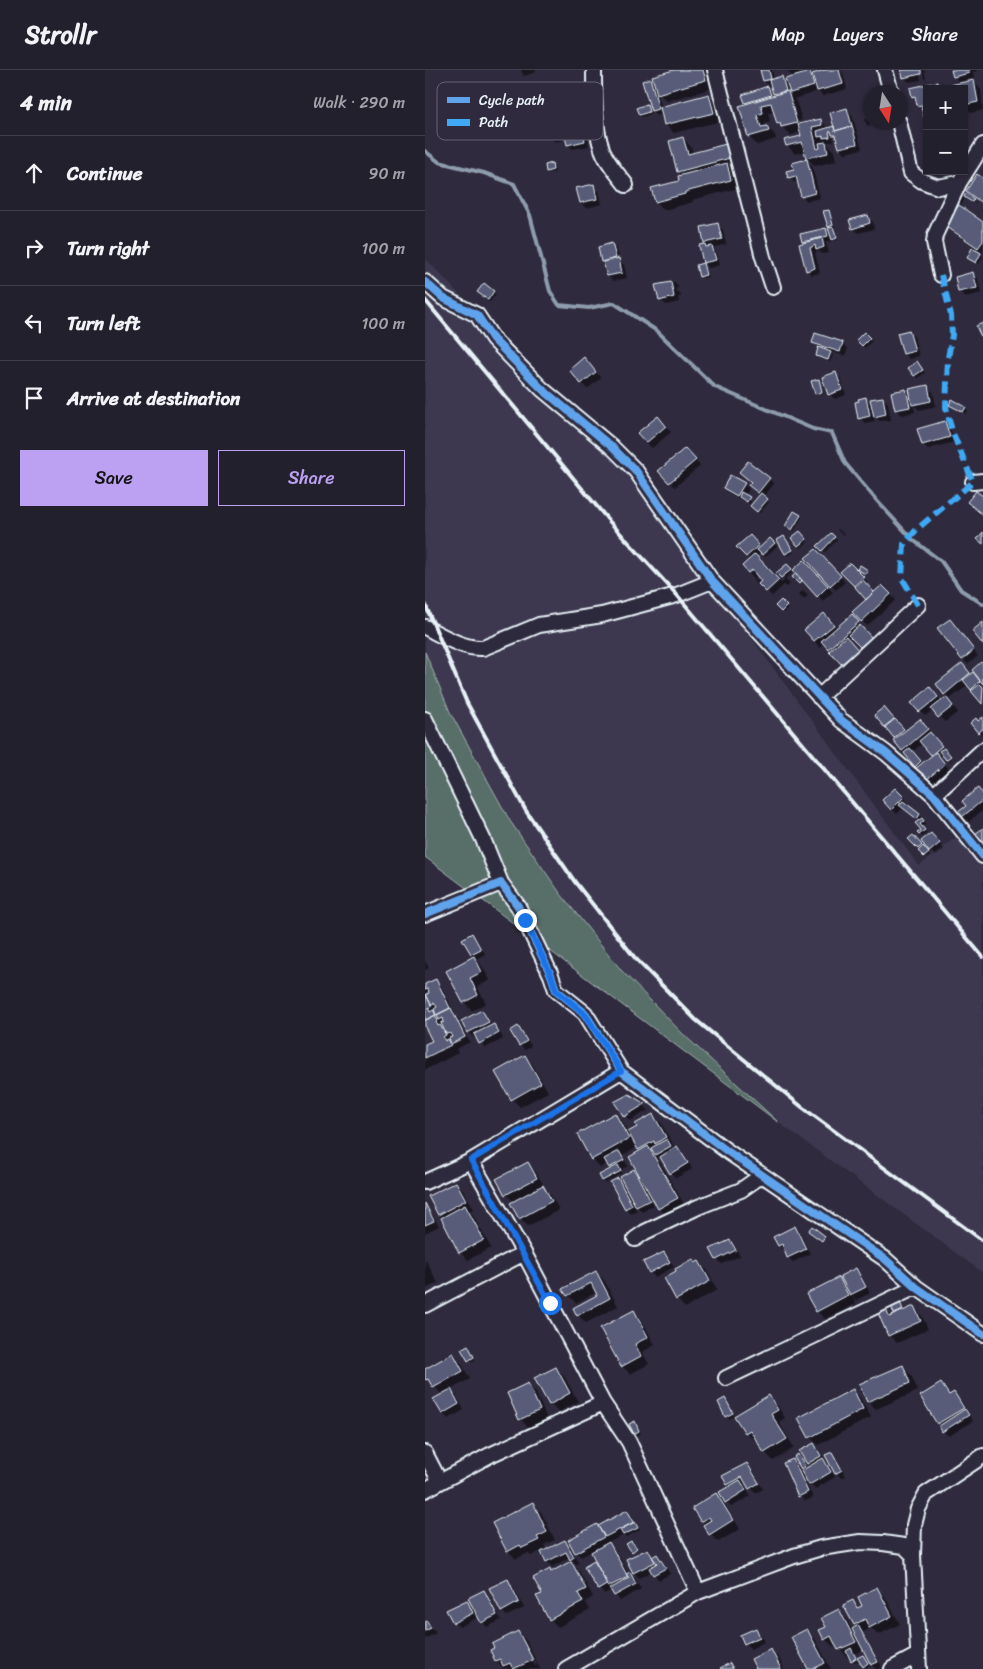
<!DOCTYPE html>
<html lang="en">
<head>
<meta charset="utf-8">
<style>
	:root { --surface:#23202e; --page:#2f2d3a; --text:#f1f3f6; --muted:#a3a3aa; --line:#403e4a; --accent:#bca0f2 }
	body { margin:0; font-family:Sriracha,sans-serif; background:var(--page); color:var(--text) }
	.controls { position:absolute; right:15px; top:15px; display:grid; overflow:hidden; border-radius:0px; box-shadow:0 1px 4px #0004 }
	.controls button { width:45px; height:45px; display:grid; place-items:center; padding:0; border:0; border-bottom:1px solid var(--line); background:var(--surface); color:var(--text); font:25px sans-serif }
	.compass { position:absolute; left:438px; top:15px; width:45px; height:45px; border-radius:50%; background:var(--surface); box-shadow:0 1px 4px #0004; rotate:168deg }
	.stop { position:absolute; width:15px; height:15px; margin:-11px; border:4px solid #1a73e8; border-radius:50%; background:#fff }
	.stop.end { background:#1a73e8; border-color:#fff; box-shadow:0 1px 5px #0008 }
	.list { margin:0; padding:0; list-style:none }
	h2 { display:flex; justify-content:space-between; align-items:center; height:65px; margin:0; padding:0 20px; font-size:21px }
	h2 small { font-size:16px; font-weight:400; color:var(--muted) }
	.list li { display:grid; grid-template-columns:32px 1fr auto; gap:15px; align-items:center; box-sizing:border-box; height:75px; padding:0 20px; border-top:1px solid var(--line) }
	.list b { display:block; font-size:19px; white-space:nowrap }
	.list em { font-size:16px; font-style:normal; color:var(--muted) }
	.actions { display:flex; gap:10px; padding:15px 20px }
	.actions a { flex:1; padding:11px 0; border:1px solid var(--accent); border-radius:0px; text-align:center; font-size:18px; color:var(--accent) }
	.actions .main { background:var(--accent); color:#111 }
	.icon { flex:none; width:28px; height:28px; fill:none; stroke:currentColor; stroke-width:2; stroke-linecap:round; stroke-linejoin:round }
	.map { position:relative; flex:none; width:558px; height:1599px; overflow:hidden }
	header { display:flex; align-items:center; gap:30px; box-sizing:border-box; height:70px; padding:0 25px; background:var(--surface); border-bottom:1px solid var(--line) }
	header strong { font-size:24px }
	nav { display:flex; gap:28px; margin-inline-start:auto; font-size:18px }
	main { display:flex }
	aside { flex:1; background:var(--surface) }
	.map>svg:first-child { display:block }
	.built { fill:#3c394f }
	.green { fill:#596e68; stroke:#a0b0b0 }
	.shadow { fill:#0007; fill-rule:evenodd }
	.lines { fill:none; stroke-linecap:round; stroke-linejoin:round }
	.stream { stroke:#8e9dae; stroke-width:4 }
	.building { fill:#595c78; stroke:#e8f1f8 }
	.minor-casing { stroke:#e8f1f8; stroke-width:18 }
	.minor { stroke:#2f2a3d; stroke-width:14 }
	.rail { stroke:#e8f1f8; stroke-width:4 }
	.quiet { stroke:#3fa9f5; stroke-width:6; stroke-dasharray:12 6; stroke-linecap:butt }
	.cycleway-casing { stroke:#2f2a3d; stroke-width:11 }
	.cycleway { stroke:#60a3ed; stroke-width:8 }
	.route { stroke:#1a73e8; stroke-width:6 }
	.key { fill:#2f2a3d; stroke:#666675; stroke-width:1 }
	.key-label { font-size:14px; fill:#e8f1f8 }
</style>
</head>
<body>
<header>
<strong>Strollr</strong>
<nav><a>Map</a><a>Layers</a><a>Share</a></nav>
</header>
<main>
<aside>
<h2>4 min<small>Walk · 290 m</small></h2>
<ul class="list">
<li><svg class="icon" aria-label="ahead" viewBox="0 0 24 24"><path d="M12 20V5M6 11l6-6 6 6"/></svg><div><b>Continue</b></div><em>90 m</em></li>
<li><svg class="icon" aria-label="right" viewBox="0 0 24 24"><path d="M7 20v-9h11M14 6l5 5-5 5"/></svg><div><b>Turn right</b></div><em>100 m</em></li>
<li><svg class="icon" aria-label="left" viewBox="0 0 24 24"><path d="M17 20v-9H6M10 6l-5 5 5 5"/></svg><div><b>Turn left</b></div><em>100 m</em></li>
<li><svg class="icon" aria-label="arrive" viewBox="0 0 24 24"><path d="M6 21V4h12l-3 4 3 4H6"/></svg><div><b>Arrive at destination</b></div></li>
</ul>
<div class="actions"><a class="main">Save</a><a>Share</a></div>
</aside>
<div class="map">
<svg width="558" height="1599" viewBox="0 0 558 1599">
	<rect width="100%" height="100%" fill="#2f2a3d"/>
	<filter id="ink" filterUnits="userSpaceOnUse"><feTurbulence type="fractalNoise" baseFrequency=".02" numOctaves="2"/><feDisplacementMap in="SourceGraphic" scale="10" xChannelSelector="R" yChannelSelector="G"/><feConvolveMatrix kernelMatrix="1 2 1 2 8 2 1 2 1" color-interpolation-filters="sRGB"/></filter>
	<g filter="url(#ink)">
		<!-- built -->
		<path class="built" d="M 0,188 L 210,410 L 494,796 L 535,764 L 558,790 L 558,1203 L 353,1052 L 258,964 L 196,900 L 135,823 L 85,751 L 25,642 L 0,582 Z"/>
		<!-- green -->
		<path class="green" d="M 0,582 L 25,642 L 85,751 L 135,823 L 196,900 L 258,964 L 353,1052 L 0,787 Z"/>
		<!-- shadow -->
		<path class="shadow" d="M 96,0 L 110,0 L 111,2 L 99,6 Z
			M 254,0 L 282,0 L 288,18 L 242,31 L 232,22 L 237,38 L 284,26 L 292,34 L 296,51 L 249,63 L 241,55 L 238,44 L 232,46 L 227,41 L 225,10 L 232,17 Z
			M 337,0 L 347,0 L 349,10 L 357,8 L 363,14 L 368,8 L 362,0 L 380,0 L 381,4 L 385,3 L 387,5 L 404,0 L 415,0 L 418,3 L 422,19 L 398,26 L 393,21 L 369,29 L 371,31 L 377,50 L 358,56 L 358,58 L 353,53 L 350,42 L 343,43 L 345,51 L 340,53 L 341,56 L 350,65 L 351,69 L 332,75 L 324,67 L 315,37 L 323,34 L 321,33 L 343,18 L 349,24 L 347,15 L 344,16 L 339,11 Z
			M 477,0 L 494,0 L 496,10 L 484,12 L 479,7 Z
			M 497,0 L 499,0 L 501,9 L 499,9 Z
			M 527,0 L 552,0 L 552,1 L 548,2 L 549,8 L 534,12 L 529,6 Z
			M 548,11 L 556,20 L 558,40 L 546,43 L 543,39 L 539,40 L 539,19 L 502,19 L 502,52 L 499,41 L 493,36 L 492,30 L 488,26 L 487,19 L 512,14 L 517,18 Z
			M 222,35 L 226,44 L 217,47 L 215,45 Z
			M 422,39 L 427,45 L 437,79 L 420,83 L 415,78 L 413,69 L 410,67 L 408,67 L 409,72 L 400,72 L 409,81 L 411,91 L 390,96 L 382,88 L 380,81 L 370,84 L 362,75 L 377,67 L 376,62 L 366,65 L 358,58 L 377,52 L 378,54 L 395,50 L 404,59 L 410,57 Z
			M 440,49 L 442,49 L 444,51 L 445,55 L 443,56 L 441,53 Z
			M 129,51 L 135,56 L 141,56 L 148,62 L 151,57 L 154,60 L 156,59 L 162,64 L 164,76 L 148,79 L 143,74 L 142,69 L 130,72 L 125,67 L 120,66 L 116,62 L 128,60 L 121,52 Z
			M 258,68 L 266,77 L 268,84 L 301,75 L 309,83 L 312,96 L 305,98 L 309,103 L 313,118 L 267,130 L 268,132 L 239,140 L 231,131 L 256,112 L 258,106 L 253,101 Z
			M 381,90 L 387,96 L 395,128 L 382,131 L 377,126 L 373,111 L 369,112 L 364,107 Z
			M 126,95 L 129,97 L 130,102 L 125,103 L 123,101 Z
			M 168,116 L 174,121 L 177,134 L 161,138 L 156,133 Z
			M 536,124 L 540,128 L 542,125 L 551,132 L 550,133 L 541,127 L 535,137 L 558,154 L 558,183 L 529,163 L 521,155 L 535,135 L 531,132 Z
			M 404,141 L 406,144 L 410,157 L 408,158 L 413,170 L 401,172 L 404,183 L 397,184 L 394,181 L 390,183 L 395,203 L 387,205 L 382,200 L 377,165 L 401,159 L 406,164 L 406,158 L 404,156 Z
			M 442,147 L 448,152 L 449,159 L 433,163 L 428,158 Z
			M 293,155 L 298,160 L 301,174 L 287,178 L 292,183 L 295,195 L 284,198 L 279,192 L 275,176 L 282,174 L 277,158 Z
			M 187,174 L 192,180 L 195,191 L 199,195 L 202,208 L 188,211 L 183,206 L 180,194 L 177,191 Z
			M 548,180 L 558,186 L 554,194 L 546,190 Z
			M 278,194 L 280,197 L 283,207 L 278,208 L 275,206 Z
			M 548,204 L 553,209 L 557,223 L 540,227 L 535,222 Z
			M 250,212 L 254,218 L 251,218 L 251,221 L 255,223 L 256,227 L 253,227 L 254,232 L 241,235 L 235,230 L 232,216 Z
			M 59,215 L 71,224 L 65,232 L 56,224 Z
			M 484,261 L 489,267 L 494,286 L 484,289 L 479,283 Z
			M 439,263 L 447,271 L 440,278 L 432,270 Z
			M 388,272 L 417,273 L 423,279 L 420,286 L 404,281 L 408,285 L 405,292 L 392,286 L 394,278 Z
			M 164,294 L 176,308 L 162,319 L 146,300 Z
			M 494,295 L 500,303 L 492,308 L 485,298 Z
			M 411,304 L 416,309 L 421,325 L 410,329 L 404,324 Z
			M 393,310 L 395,313 L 399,324 L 393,325 L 391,323 Z
			M 502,317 L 508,322 L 511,336 L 494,340 L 488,334 L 490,342 L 477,345 L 471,340 L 468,323 L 481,320 L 487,326 Z
			M 458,328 L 463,333 L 466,350 L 455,351 L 448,345 L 450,351 L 440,353 L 435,348 L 441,329 L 448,336 Z
			M 525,335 L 540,338 L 543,340 L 541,344 Z
			M 520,352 L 525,358 L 529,372 L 503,379 L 498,374 Z
			M 238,353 L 246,362 L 227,378 L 221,372 Z
			M 266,385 L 275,396 L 250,417 L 245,412 Z
			M 344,409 L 349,414 L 338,427 L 344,432 L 335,443 L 327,436 L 336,425 L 330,420 Z
			M 319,414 L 324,419 L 320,426 L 326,431 L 325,434 L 304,423 L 299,418 Z
			M 375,446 L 377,448 L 369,461 L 364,458 Z
			M 413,459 L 419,464 L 418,465 L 412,460 Z
			M 377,464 L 383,472 L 376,478 L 368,468 Z
			M 406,464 L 412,470 L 400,482 L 394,476 Z
			M 325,467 L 336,478 L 345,469 L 352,476 L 340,487 L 336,482 L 331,487 L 356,513 L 360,510 L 353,503 L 362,495 L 368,502 L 360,509 L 365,514 L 362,517 L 359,515 L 347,526 L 334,513 L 332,514 L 319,496 L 325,490 L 313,477 ZM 332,505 L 338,511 L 335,513 L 330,508 Z
			M 361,469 L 369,482 L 363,486 L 361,483 Z
			M 396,486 L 420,512 L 411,520 L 406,515 Z
			M 379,492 L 408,522 L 398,531 L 393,526 Z
			M 425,494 L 443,513 L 441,515 L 449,524 L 457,517 L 471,530 L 442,556 L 429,542 L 443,530 L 417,502 Z
			M 378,521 L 383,526 L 379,529 L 374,524 Z
			M 356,532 L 363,539 L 359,543 L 352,536 Z
			M 405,550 L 412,559 L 432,551 L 438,558 L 437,559 L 451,574 L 441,582 L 427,568 L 423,571 L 438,587 L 422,599 L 399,572 L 395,578 L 381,560 Z
			M 525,550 L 553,586 L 543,594 L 538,589 Z
			M 542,600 L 557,614 L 555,615 L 558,618 L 558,633 L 543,615 L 525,629 L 520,624 Z
			M 510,624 L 517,632 L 526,634 L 533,642 L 520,652 L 508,640 L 500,646 L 495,641 Z
			M 459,638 L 480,662 L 500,656 L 527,689 L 524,691 L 518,684 L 514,687 L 525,700 L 506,715 L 478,680 L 472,669 L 460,656 ZM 498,673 L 508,686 L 498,695 L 487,682 Z
			M 558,648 L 558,666 L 546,653 L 553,652 Z
			M 470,719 L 483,733 L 481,735 L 497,747 L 496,749 L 501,754 L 497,757 L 502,763 L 497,767 L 494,763 L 497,760 L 492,754 L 496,751 L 478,738 L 472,744 L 458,730 Z
			M 558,725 L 558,742 L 557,741 L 543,752 L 534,742 Z
			M 488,767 L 505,786 L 502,788 L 485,769 Z
			M 511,770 L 519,779 L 511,786 L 505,781 Z
			M 47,865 L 52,870 L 60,884 L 51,889 L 57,896 L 65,910 L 52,917 L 61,933 L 47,941 L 39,932 L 22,901 L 50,887 L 46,883 Z
			M 0,891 L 4,898 L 0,900 Z
			M 11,910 L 16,916 L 41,965 L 31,970 L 31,973 L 42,967 L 45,972 L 31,979 L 33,983 L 0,1000 L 0,976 L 9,971 L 0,955 L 0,926 L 6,923 L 5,920 L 0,923 L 0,917 Z
			M 57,942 L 62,947 L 67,956 L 68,955 L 74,960 L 78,969 L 60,978 L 52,966 L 49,968 L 43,962 Z
			M 93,958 L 98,963 L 106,976 L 100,980 L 94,975 Z
			M 100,987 L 108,995 L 123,1022 L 95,1037 L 87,1029 Z
			M 204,1025 L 224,1040 L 205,1051 L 200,1046 Z
			M 190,1044 L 198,1053 L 204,1063 L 228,1045 L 236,1053 L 249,1076 L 246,1077 L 248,1080 L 252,1078 L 258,1083 L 267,1099 L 251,1108 L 246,1103 L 235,1085 L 232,1087 L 260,1136 L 242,1147 L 231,1134 L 217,1142 L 208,1132 L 212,1141 L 206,1144 L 201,1139 L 192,1109 L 202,1119 L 208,1101 L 216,1107 L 216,1082 L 213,1077 L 197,1086 L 203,1096 L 195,1100 L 197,1103 L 180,1113 L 178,1110 L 187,1100 L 183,1093 L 175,1098 L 167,1089 L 154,1064 Z
			M 103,1094 L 111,1102 L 119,1116 L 118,1117 L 126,1125 L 134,1140 L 103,1156 L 95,1148 L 89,1132 L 81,1124 Z
			M 31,1113 L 39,1121 L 49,1139 L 44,1141 L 48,1145 L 66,1178 L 43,1190 L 35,1182 L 18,1148 L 14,1144 L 5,1127 Z
			M 0,1133 L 14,1156 L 0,1163 Z
			M 369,1158 L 375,1163 L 385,1184 L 368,1192 L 363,1187 L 360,1180 L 359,1181 L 354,1175 Z
			M 305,1171 L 310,1176 L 315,1186 L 297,1194 L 292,1189 Z
			M 239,1183 L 244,1188 L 249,1197 L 230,1207 L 225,1202 Z
			M 0,1189 L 13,1213 L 0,1219 Z
			M 273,1192 L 282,1200 L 292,1220 L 260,1238 L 252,1229 L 240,1209 Z
			M 430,1199 L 436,1205 L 445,1223 L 431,1230 L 427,1226 L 431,1234 L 400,1249 L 392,1241 L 414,1209 L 421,1216 Z
			M 170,1202 L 179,1210 L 193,1236 L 161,1253 L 153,1245 L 174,1225 L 172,1222 L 151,1233 L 143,1225 Z
			M 475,1233 L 480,1242 L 489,1238 L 497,1246 L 503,1259 L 472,1273 L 464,1265 L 461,1241 L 467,1247 L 472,1245 L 470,1243 Z
			M 208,1241 L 217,1250 L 230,1275 L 217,1282 L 224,1294 L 205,1304 L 197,1296 Z
			M 45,1279 L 50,1290 L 46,1292 L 44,1290 Z
			M 28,1285 L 36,1293 L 45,1309 L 25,1320 L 31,1325 L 39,1340 L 23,1349 L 18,1343 L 17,1325 L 0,1305 L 0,1301 Z
			M 477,1297 L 486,1305 L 493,1321 L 451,1339 L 443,1331 Z
			M 131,1298 L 139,1306 L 153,1332 L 133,1342 L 125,1334 Z
			M 103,1315 L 111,1323 L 122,1349 L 103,1357 L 95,1349 Z
			M 516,1315 L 526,1326 L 529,1324 L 537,1332 L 548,1351 L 524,1366 L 518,1361 L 497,1326 Z
			M 427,1320 L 435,1328 L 446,1347 L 393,1375 L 385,1367 Z
			M 344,1326 L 352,1335 L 360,1348 L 354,1352 L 369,1378 L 348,1391 L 340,1382 L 332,1369 L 329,1370 L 321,1362 Z
			M 300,1330 L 309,1346 L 304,1349 L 294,1332 Z
			M 209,1353 L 216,1364 L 212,1365 L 210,1363 Z
			M 389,1374 L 394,1380 L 410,1407 L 390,1419 L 385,1414 L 377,1398 L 373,1385 L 382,1399 L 386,1397 L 383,1393 Z
			M 407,1383 L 412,1389 L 421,1406 L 417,1408 L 411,1403 Z
			M 367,1390 L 373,1396 L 388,1428 L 380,1431 L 375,1426 Z
			M 321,1394 L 327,1399 L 338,1419 L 330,1423 L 322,1412 L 318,1414 L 326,1426 L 306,1437 L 301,1432 L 306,1416 L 303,1414 Z
			M 291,1424 L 299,1433 L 315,1459 L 293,1472 L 285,1464 L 281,1455 L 277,1451 Z
			M 107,1434 L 116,1442 L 130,1470 L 119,1475 L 122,1480 L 140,1471 L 145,1477 L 154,1493 L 151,1494 L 145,1487 L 127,1497 L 122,1491 L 116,1481 L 106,1486 L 103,1483 L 91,1489 L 83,1481 Z
			M 202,1442 L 207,1447 L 215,1460 L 201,1467 L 199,1465 L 182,1473 L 191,1482 L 204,1504 L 210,1508 L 216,1519 L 195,1531 L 187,1520 L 179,1524 L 174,1519 L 169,1492 L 175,1498 L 167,1481 L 156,1487 L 151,1482 L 173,1457 Z
			M 223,1480 L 229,1487 L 232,1485 L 237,1490 L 245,1504 L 234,1510 L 227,1501 L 214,1508 L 209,1502 Z
			M 146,1493 L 154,1501 L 168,1527 L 160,1532 L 165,1540 L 133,1557 L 125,1549 L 118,1524 L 125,1500 L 127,1503 Z
			M 82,1510 L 88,1516 L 99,1538 L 82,1546 L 77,1541 Z
			M 452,1519 L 460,1527 L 475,1554 L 453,1565 L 446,1558 L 438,1562 L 457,1597 L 454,1599 L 451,1599 L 447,1595 L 439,1579 L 429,1585 L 433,1591 L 430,1592 L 425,1586 L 423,1588 L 412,1575 L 409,1577 L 400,1569 L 403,1557 L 413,1541 L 422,1549 L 427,1560 L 432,1557 L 430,1554 L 428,1532 L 435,1539 L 439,1536 Z
			M 59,1522 L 64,1527 L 76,1550 L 62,1557 L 54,1547 L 34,1557 L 29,1552 L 42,1531 L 50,1540 Z
			M 2,1552 L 11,1563 L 0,1569 L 0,1553 Z
			M 330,1559 L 336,1565 L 339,1572 L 326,1579 L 320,1573 Z
			M 382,1561 L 390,1569 L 406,1599 L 385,1599 Z
			M 92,1562 L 101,1570 L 115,1599 L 83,1599 L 82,1597 L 79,1599 L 71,1591 L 66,1581 ZM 96,1570 L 99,1570 L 112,1595 L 110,1596 Z
			M 345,1580 L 354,1588 L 359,1599 L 333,1599 Z
			M 438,1586 L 445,1596 L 441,1598 L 439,1596 Z"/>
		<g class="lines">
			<!-- stream -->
			<path class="stream" d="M 0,81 L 14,92 L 59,103 L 89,114 L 105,145 L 125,221 L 134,235 L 164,238 L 189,233 L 232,261 L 290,317 L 388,359 L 407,363 L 420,393 L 453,432 L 488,470 L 516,491 L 536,520 L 558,534"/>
		</g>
		<!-- building -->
		<path class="building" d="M 249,0 L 278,0 L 281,10 L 232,24 L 227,6 Z
			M 335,0 L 344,0 L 346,9 L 338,11 Z
			M 400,0 L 414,0 L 418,14 L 392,21 L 387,4 Z
			M 476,0 L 496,0 L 496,4 L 478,8 Z
			M 526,0 L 544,0 L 545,3 L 528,7 Z
			M 385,2 L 389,16 L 365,23 L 360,9 Z
			M 357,6 L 361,21 L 348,24 L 344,10 Z
			M 225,8 L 234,39 L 226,41 L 217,11 Z
			M 549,10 L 553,32 L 539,35 L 539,19 L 515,19 L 515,17 Z
			M 512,12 L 514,19 L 502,19 L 502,34 L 492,36 L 490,26 L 487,27 L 485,18 Z
			M 343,16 L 346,25 L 320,33 L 317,25 Z
			M 363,21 L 372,53 L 356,57 L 355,53 L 352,54 L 346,33 L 336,35 L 338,43 L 332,45 L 336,57 L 342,56 L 344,61 L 323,67 L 314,36 Z
			M 284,24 L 289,43 L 239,55 L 235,37 Z
			M 222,34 L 224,42 L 214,45 L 211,38 Z
			M 502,36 L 502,57 L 496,37 Z
			M 422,38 L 427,56 L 410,61 L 405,43 Z
			M 124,48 L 125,50 L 130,50 L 133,57 L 141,54 L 143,61 L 146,60 L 145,57 L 152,55 L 153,59 L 157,58 L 160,71 L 142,75 L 139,63 L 124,67 L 123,64 L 118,62 L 119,57 L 115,50 L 116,50 L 117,52 L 126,58 L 123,53 L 120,53 L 119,49 Z
			M 396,49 L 397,55 L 387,57 L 392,79 L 395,78 L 394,73 L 401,72 L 403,83 L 381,88 L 377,72 L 361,76 L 359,70 L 376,66 L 373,54 Z
			M 409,56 L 410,61 L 427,56 L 432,74 L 414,78 L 410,65 L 407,65 L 406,61 L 404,62 L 405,67 L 398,68 L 398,66 L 393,67 L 392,61 Z
			M 258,67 L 263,84 L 301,74 L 305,88 L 252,102 L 244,71 Z
			M 382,89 L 390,123 L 376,127 L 371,106 L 363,108 L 361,101 L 369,99 L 367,93 Z
			M 127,93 L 128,100 L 121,102 L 120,95 Z
			M 302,93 L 306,110 L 260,122 L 260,124 L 230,132 L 226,118 L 254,111 L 253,106 Z
			M 552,104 L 558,108 L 558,134 L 541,121 Z
			M 169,114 L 172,129 L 155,133 L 151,118 Z
			M 541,123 L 549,129 L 547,132 L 539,127 Z
			M 534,135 L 558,152 L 558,171 L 553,178 L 519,155 Z
			M 404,140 L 408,155 L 403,157 L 398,141 Z
			M 443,145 L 445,153 L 427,159 L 424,150 Z
			M 293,153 L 297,169 L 279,173 L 276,157 Z
			M 408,157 L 412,168 L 407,170 L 403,158 Z
			M 401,158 L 403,166 L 377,172 L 375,164 Z
			M 397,168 L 399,177 L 391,180 L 390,175 L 385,178 L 390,198 L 381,201 L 374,174 Z
			M 187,173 L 191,188 L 176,192 L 173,177 Z
			M 280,174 L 281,177 L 287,176 L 291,190 L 278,193 L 274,175 Z
			M 547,178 L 556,183 L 551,193 L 542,188 Z
			M 194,188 L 197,203 L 182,206 L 178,192 Z
			M 278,193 L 281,205 L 274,207 L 271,195 Z
			M 548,202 L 552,218 L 533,222 L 530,207 Z
			M 246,212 L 249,227 L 234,231 L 230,215 Z
			M 59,213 L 69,221 L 63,230 L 52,222 Z
			M 558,253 L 558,271 L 551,256 Z
			M 484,260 L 490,281 L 478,284 L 472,263 Z
			M 439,262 L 445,268 L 437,276 L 431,270 Z
			M 390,263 L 418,272 L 415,282 L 387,273 Z
			M 393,277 L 406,282 L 403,290 L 391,286 Z
			M 159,287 L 171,302 L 156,314 L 144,300 Z
			M 492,291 L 498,300 L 489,306 L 483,298 Z
			M 411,302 L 417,320 L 403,325 L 397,307 Z
			M 394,309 L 397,322 L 390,324 L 386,311 Z
			M 503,315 L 506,331 L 487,335 L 484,319 Z
			M 481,319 L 485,337 L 470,340 L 466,322 Z
			M 441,327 L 445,346 L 433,349 L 430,332 L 434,331 L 433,329 Z
			M 458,327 L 461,344 L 449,347 L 445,329 Z
			M 527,329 L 541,337 L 538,342 L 524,335 Z
			M 233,346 L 241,356 L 221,373 L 212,363 Z
			M 520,351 L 525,367 L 497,375 L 492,359 Z
			M 260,378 L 271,390 L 244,413 L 233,401 Z
			M 323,391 L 345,408 L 333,423 L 323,415 L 326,412 L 314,402 Z
			M 305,405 L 320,413 L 312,426 L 298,418 Z
			M 551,421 L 558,426 L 558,445 L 542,432 Z
			M 316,422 L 325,427 L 322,432 L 314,427 Z
			M 336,423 L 343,429 L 332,442 L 325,436 Z
			M 369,441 L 376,445 L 367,460 L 360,456 Z
			M 375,461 L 382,469 L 373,476 L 366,468 Z
			M 558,462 L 558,474 L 552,469 Z
			M 406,463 L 410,467 L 397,481 L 392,476 Z
			M 325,465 L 334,475 L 321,487 L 311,477 Z
			M 359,466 L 368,480 L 360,484 L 352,470 Z
			M 345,468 L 350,473 L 337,485 L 332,480 Z
			M 391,479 L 416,506 L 405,516 L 380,488 Z
			M 330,484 L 354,510 L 341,522 L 333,514 L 336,511 L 327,500 L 323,503 L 317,496 Z
			M 379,490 L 403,516 L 392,527 L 368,500 Z
			M 425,493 L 439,507 L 429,516 L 415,502 Z
			M 362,494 L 367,499 L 356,508 L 351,503 Z
			M 435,495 L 443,500 L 440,504 L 432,499 Z
			M 370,504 L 377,511 L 374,514 L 367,507 Z
			M 438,510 L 449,522 L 441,530 L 430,517 Z
			M 457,515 L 466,524 L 436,552 L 427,542 Z
			M 356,530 L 362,536 L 356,542 L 350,536 Z
			M 399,543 L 409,555 L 389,571 L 379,560 Z
			M 427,544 L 434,552 L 403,579 L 396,571 Z
			M 525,549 L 549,580 L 537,590 L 512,558 Z
			M 558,552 L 558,575 L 547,561 Z
			M 435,555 L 447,568 L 435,577 L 423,565 Z
			M 421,566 L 434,581 L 416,594 L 404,581 Z
			M 556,592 L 558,594 L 558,614 L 547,600 Z
			M 537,593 L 545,603 L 519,625 L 511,614 Z
			M 548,602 L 555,611 L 546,620 L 538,610 Z
			M 555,614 L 558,617 L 557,634 L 546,621 Z
			M 505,617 L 513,627 L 494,642 L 486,633 Z
			M 521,627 L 528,636 L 513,648 L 506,639 Z
			M 459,637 L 469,649 L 459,657 L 449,645 Z
			M 558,647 L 558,659 L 553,663 L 545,653 L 551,648 L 553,651 Z
			M 470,649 L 479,659 L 469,668 L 460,657 Z
			M 495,649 L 503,659 L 477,681 L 468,670 Z
			M 505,662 L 517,676 L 506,685 L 494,671 Z
			M 485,678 L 496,691 L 490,697 L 479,683 Z
			M 519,678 L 526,686 L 521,690 L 514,681 Z
			M 511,682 L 520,694 L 500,711 L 490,699 Z
			M 470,718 L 479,727 L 466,740 L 457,730 Z
			M 553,718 L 558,724 L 558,730 L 537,747 L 533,742 L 541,736 L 537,731 Z
			M 478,731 L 495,744 L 492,749 L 474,735 Z
			M 497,748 L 499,751 L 495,754 L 500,760 L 494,765 L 492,763 L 496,760 L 490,753 Z
			M 558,758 L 558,774 L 550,764 Z
			M 506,763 L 515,773 L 504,782 L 496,771 Z
			M 488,765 L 497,775 L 493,779 L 483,769 Z
			M 498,776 L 504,783 L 499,787 L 493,781 Z
			M 47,863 L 56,879 L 46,884 L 37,869 Z
			M 49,886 L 57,902 L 45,908 L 53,925 L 38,933 L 21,901 Z
			M 11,909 L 25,938 L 11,945 L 9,939 L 12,937 L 9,933 L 6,935 L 1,924 L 4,923 L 3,919 L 0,920 L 0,914 Z
			M 1,925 L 7,936 L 3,938 L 5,942 L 8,940 L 11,945 L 0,950 Z
			M 26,938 L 40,967 L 26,974 L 24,968 L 27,967 L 25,963 L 21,964 L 16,953 L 19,952 L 18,948 L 14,950 L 12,945 Z
			M 57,940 L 64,952 L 42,963 L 36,951 Z
			M 10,945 L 13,951 L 11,952 L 13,956 L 15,955 L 21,965 L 18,967 L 20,971 L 23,969 L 26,975 L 0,988 L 0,974 L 7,971 L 0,957 L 0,951 Z
			M 69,954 L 74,963 L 54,974 L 49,964 Z
			M 93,956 L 102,971 L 94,976 L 85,961 Z
			M 100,985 L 116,1013 L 86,1030 L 70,1002 Z
			M 204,1024 L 220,1034 L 199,1047 L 189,1032 Z
			M 190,1043 L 204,1069 L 166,1090 L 152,1064 Z
			M 228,1044 L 241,1067 L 230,1074 L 229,1071 L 213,1080 L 203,1062 L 212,1057 L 210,1054 Z
			M 242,1069 L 246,1076 L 230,1085 L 226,1078 Z
			M 223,1076 L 253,1128 L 233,1139 L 204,1087 Z
			M 252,1076 L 263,1093 L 245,1104 L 235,1087 Z
			M 194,1081 L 199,1090 L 184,1098 L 179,1089 Z
			M 103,1092 L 112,1108 L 80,1125 L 71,1109 Z
			M 193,1095 L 196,1101 L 177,1111 L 174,1105 Z
			M 209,1099 L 225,1130 L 211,1137 L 195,1107 Z
			M 193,1108 L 207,1135 L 200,1139 L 185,1112 Z
			M 31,1112 L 41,1130 L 13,1145 L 3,1126 Z
			M 118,1115 L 127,1131 L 94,1149 L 85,1133 Z
			M 0,1133 L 9,1151 L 0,1155 Z
			M 40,1135 L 59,1170 L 34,1183 L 16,1148 Z
			M 370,1156 L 381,1179 L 362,1188 L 357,1174 L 353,1176 L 348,1167 Z
			M 387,1156 L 400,1166 L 397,1171 L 383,1161 Z
			M 305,1170 L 311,1180 L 291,1190 L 285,1179 Z
			M 239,1182 L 245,1192 L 224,1203 L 218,1192 Z
			M 268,1189 L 270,1193 L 274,1191 L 285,1211 L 251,1230 L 239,1208 L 251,1201 L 250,1199 Z
			M 431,1198 L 441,1217 L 425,1225 L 415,1206 Z
			M 171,1201 L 185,1228 L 152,1246 L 148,1238 L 172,1225 L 166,1213 L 142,1226 L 137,1219 Z
			M 414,1207 L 423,1225 L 391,1242 L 381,1224 Z
			M 475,1232 L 478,1240 L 469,1244 L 466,1236 Z
			M 489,1236 L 496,1251 L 463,1266 L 453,1243 L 461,1239 L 464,1247 Z
			M 209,1240 L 223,1267 L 210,1274 L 216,1286 L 196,1297 L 175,1258 Z
			M 43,1275 L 49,1287 L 43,1291 L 36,1279 Z
			M 28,1283 L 38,1301 L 8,1318 L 3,1309 L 1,1310 L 0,1309 L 0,1299 Z
			M 478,1295 L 485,1313 L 442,1332 L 434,1314 Z
			M 131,1297 L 145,1323 L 124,1335 L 109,1308 Z
			M 103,1313 L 115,1340 L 94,1350 L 82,1323 Z
			M 516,1313 L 524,1325 L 529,1322 L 539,1338 L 512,1354 L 495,1326 Z
			M 26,1319 L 34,1334 L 17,1344 L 8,1329 Z
			M 428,1319 L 438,1339 L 384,1368 L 373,1348 Z
			M 344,1325 L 353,1340 L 346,1344 L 362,1369 L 339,1383 L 325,1360 L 320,1363 L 309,1346 Z
			M 300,1328 L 308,1343 L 300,1347 L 293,1332 Z
			M 540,1339 L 544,1345 L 517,1362 L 514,1356 Z
			M 210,1351 L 214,1361 L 209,1364 L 204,1354 Z
			M 389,1373 L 396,1386 L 382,1394 L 374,1381 Z
			M 407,1382 L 417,1400 L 410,1404 L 400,1385 Z
			M 373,1384 L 380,1396 L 376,1399 L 369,1387 Z
			M 398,1388 L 406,1402 L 384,1415 L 376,1401 Z
			M 368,1389 L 383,1422 L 373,1427 L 358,1393 Z
			M 322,1393 L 334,1413 L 324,1419 L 317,1407 L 302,1415 L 297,1406 Z
			M 315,1410 L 321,1420 L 300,1433 L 294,1422 Z
			M 291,1423 L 308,1450 L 284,1465 L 278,1455 L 286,1450 L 284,1447 L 276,1452 L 267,1438 Z
			M 108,1432 L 122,1462 L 112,1467 L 114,1470 L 97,1478 L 95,1475 L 82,1482 L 67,1453 Z
			M 202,1440 L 209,1452 L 180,1467 L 173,1456 Z
			M 210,1452 L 213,1458 L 198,1465 L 195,1460 Z
			M 172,1454 L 179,1467 L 150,1483 L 143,1470 Z
			M 140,1470 L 149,1487 L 145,1490 L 141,1482 L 121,1492 L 116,1482 Z
			M 206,1471 L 212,1478 L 207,1482 L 201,1474 Z
			M 184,1472 L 203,1507 L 183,1517 L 166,1482 Z
			M 223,1479 L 230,1492 L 208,1503 L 201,1489 Z
			M 232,1484 L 241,1498 L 228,1505 L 224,1498 L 232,1493 L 227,1487 Z
			M 146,1491 L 161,1519 L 153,1523 L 158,1532 L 124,1550 L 111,1526 L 117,1524 L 108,1508 L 125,1499 L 126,1502 Z
			M 169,1491 L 183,1514 L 173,1520 L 159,1497 Z
			M 205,1502 L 211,1514 L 189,1526 L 185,1519 L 204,1508 L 201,1504 Z
			M 83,1509 L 94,1532 L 76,1542 L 64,1518 Z
			M 452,1517 L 467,1546 L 444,1558 L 440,1549 L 429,1555 L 418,1535 L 428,1530 L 432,1538 L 437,1536 L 433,1527 Z
			M 59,1520 L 72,1545 L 56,1553 L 43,1528 Z
			M 42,1530 L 48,1543 L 28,1553 L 21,1540 Z
			M 414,1539 L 431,1572 L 413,1580 L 406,1566 L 399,1570 L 394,1560 L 401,1557 L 396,1548 Z
			M 2,1551 L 6,1558 L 0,1561 L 0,1552 Z
			M 433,1555 L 453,1592 L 446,1595 L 427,1559 Z
			M 331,1558 L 335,1567 L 319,1574 L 315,1565 Z
			M 382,1559 L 400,1593 L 388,1599 L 383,1599 L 366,1567 Z
			M 93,1561 L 108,1590 L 88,1599 L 85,1593 L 78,1596 L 75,1589 L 70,1591 L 65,1580 L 69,1578 L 67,1574 Z
			M 426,1578 L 431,1588 L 426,1591 L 421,1581 Z
			M 346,1579 L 356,1599 L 331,1599 L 326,1589 Z
			M 438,1585 L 443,1593 L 438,1597 L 432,1588 Z
			M 305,1593 L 308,1599 L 296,1599 L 295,1598 Z"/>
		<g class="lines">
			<defs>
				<path id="minor" d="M 169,0 C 169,23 169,57 177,79 C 181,92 193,104 201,115
					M 290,0 L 338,187 L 348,217
					M 460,0 L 466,22
					M 474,52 L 486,103 L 497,111 L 513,117 L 534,113
					M 516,205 L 509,172 L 510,165 L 534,113 L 558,75
					M 0,212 L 18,228 L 52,245 L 68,269 L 117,319 L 187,377 L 211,401 L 287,511 L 416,650 L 461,683 L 509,725 L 558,786
					M 548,412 L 558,411
					M 0,557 C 18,566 38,579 58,578 L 114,555 L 177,545 L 252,525 L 287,511
					M 394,627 L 493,535
					M 0,649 L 58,769 L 76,813
					M 509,725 L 558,680
					M 0,844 L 76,813 L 93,836 L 126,905 L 131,920 L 160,943 L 196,1001 L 302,1081 L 460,1189 L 491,1217 L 558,1264
					M 46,1091 L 99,1183 L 178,1333 L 204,1372 L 273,1522
					M 0,1112 L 46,1091 L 196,1001
					M 210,1169 L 220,1162 L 273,1137 L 316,1120 L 336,1106
					M 0,1235 L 99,1183
					M 301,1308 L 491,1217
					M 0,1383 L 15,1412
					M 0,1420 L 65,1385 L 178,1333
					M 141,1599 L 273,1522 L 369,1486 L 396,1478 L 435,1472 L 458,1473 L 479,1476 L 488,1485
					M 467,1599 L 493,1585
					M 494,1599 L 488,1485 L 489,1455 L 493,1439 L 501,1424 L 558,1386"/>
			</defs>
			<!-- minor casing -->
			<use href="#minor" class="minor-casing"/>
			<!-- minor -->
			<use href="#minor" class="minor"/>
			<!-- rail -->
			<path class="rail" d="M 0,230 L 184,451 L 252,525 L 558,887
				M 0,534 L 42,633 L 101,741 L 150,812 L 210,888 L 271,950 L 377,1037 L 558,1171"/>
			<!-- quiet -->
			<path class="quiet" d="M 493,535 L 477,508 L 479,474 L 492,459 L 548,412 L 527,361 L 521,337 L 523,288 L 527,265 L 526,245 L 516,205"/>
			<defs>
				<path id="cycleway" d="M 0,212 L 18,228 L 52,245 L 68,269 L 117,319 L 187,377 L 211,401 L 287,511 L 416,650 L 461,683 L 509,725 L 558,786
					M 0,844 L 76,813 L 93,836 L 126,905 L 131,920 L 160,943 L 196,1001 L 302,1081 L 460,1189 L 491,1217 L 558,1264"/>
			</defs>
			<!-- cycleway casing -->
			<use href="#cycleway" class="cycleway-casing"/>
			<!-- cycleway -->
			<use href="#cycleway" class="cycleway"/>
		</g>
	</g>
	<g class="lines" filter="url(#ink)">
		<!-- route -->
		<path class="route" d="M 100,850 L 126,905 L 131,920 L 160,944 L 196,1001 L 46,1090 L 125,1233"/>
	</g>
	<!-- legend -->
	<rect x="12" y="12" width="166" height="58" rx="8" class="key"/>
	<rect x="22" y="27" width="23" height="6" fill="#60a3ed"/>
	<rect x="22" y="49" width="23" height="7" fill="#3fa9f5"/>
	<g class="key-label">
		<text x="54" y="35">Cycle path</text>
		<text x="54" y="57">Path</text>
	</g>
</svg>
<div class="controls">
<button>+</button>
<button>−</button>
</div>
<svg class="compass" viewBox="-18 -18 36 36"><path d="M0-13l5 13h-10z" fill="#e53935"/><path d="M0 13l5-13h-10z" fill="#a3a3aa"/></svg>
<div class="stop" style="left:125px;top:1233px"></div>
<div class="stop end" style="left:100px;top:850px"></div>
</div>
</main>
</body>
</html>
